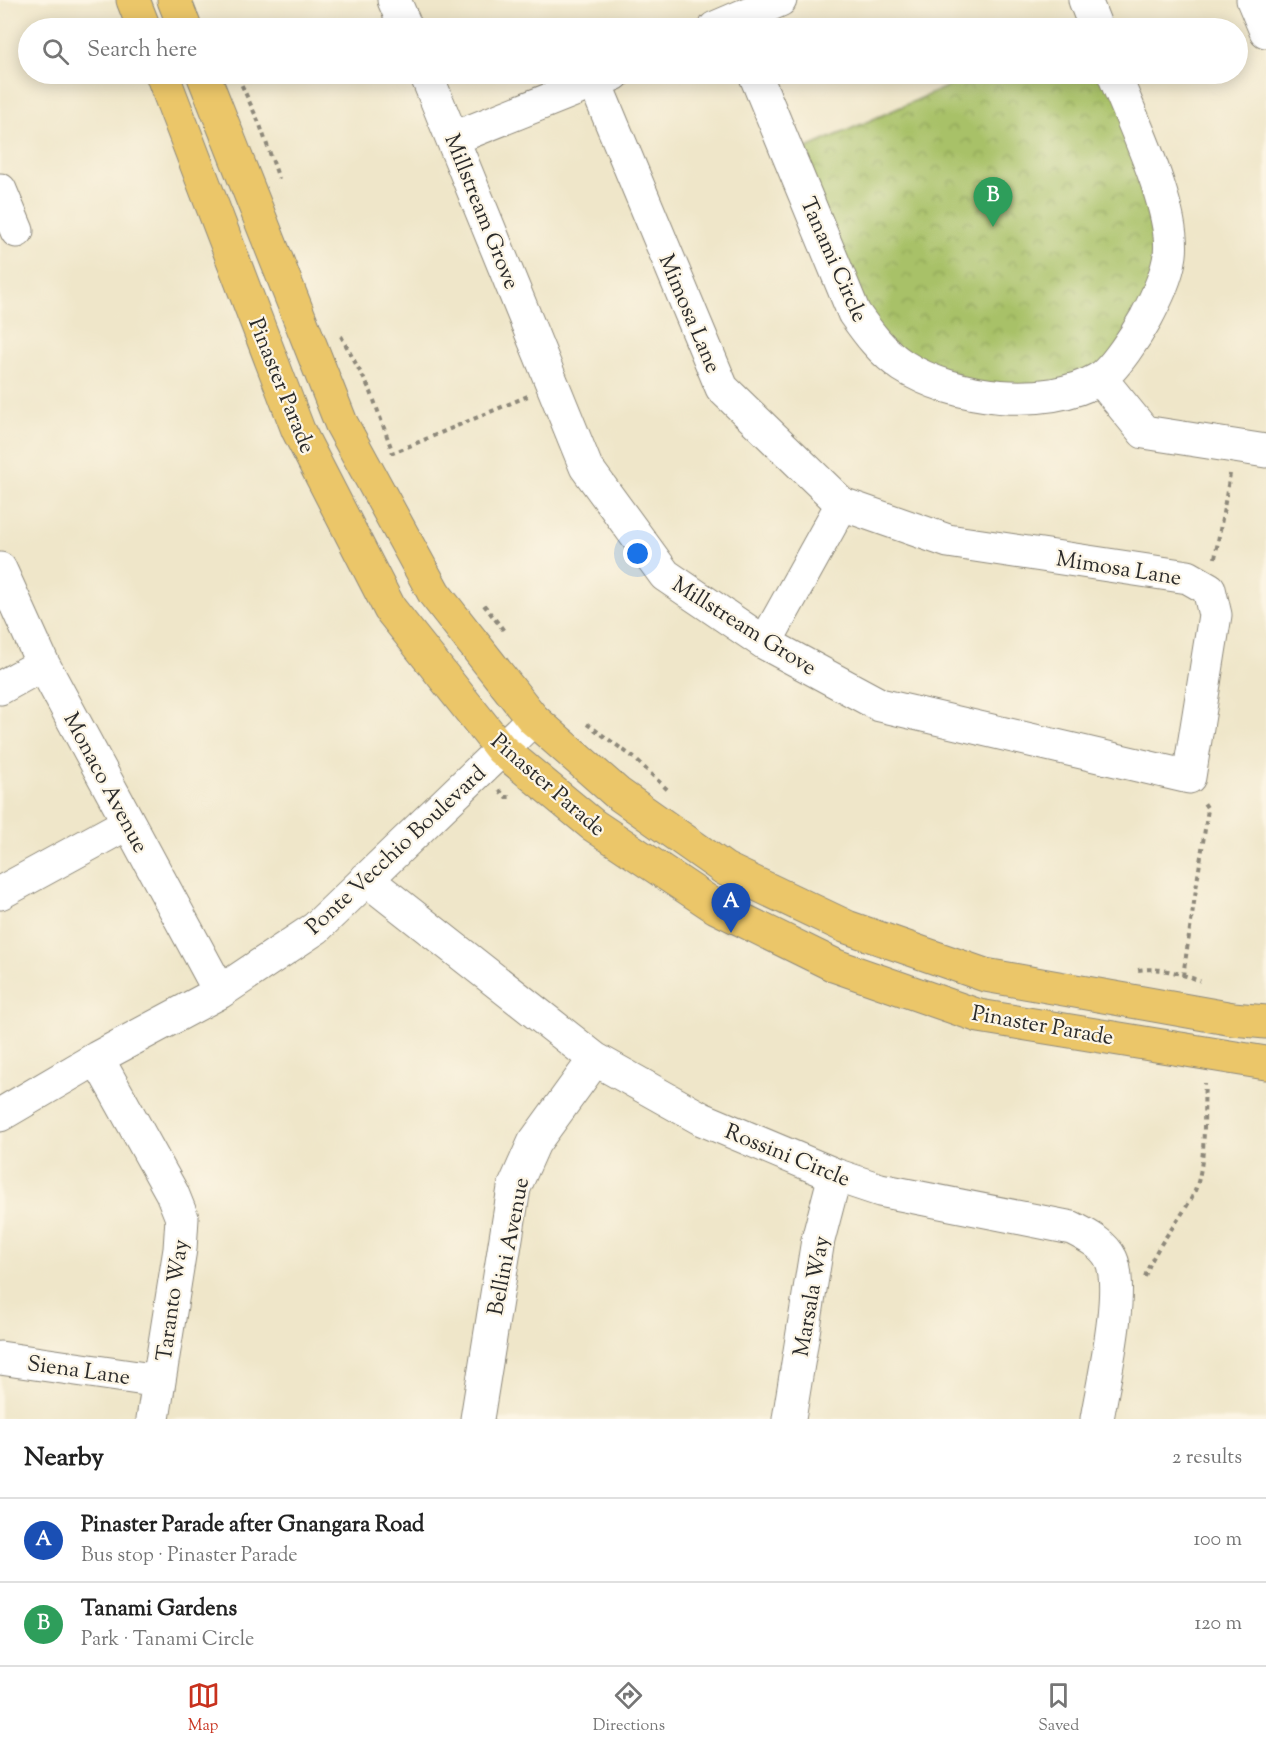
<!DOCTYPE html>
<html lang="en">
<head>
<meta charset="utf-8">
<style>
	:root { --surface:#fff; --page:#f6f6f6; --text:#222; --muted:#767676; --line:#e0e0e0; --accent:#c8321e }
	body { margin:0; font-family:"Sorts Mill Goudy",serif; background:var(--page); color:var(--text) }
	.you { position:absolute; left:638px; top:554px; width:21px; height:21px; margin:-15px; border:4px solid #fff; border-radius:50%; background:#1a73e8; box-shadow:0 0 0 9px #1a73e833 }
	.badge { display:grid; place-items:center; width:39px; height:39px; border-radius:50%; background:var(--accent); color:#fff; font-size:20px; font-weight:700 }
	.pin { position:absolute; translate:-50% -50px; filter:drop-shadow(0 2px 3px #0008) }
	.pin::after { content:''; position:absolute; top:32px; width:21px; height:18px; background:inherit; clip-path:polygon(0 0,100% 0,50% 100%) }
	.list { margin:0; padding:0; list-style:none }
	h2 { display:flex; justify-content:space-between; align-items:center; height:78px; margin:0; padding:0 24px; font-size:26px }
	h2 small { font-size:20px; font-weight:400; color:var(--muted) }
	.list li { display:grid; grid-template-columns:39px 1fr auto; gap:18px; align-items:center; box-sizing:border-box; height:84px; padding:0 24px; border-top:2px solid var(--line) }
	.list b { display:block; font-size:22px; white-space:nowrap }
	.list p { margin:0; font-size:20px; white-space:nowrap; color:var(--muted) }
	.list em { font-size:20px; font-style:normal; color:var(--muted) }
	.icon { flex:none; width:33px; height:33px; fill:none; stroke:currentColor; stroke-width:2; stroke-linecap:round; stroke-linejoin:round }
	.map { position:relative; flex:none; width:1266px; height:1419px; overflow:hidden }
	.search { position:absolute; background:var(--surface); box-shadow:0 3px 15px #0003; left:18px; right:18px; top:18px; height:66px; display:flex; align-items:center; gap:15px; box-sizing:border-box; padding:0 21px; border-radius:33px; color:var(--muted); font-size:22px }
	.sheet { height:246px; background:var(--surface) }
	nav { display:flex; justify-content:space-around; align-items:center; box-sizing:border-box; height:84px; border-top:2px solid var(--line); background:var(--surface); font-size:16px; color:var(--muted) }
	nav a { display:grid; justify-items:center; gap:3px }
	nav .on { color:var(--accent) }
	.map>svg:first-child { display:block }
	.park { fill:url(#park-crowns); stroke:#6a7649; stroke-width:1.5 }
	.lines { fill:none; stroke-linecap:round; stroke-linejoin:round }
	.minor-casing { stroke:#8d887a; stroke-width:35 }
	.major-casing { stroke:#8d887a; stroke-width:35 }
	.path { stroke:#8d887a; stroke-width:4; stroke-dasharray:4.5 4.5; stroke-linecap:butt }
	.minor { stroke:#fff; stroke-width:33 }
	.major { stroke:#ebc669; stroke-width:33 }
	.labels { text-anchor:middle; stroke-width:4.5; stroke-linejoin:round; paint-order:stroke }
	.street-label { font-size:22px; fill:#2b2b2b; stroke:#fcf5e5 }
</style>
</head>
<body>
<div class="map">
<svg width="1266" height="1419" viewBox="0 0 1266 1419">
	<defs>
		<pattern id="park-crowns" width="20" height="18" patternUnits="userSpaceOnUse" patternTransform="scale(1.5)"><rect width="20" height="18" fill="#a8c167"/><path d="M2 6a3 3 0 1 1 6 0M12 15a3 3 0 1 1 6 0" fill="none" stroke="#899d55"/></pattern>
	</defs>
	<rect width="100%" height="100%" fill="#fcf5e5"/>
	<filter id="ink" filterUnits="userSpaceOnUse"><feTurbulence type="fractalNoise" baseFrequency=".0167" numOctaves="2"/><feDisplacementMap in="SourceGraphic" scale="12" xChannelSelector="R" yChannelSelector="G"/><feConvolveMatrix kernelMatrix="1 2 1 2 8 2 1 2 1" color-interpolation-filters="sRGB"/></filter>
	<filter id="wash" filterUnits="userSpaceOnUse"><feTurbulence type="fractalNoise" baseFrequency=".008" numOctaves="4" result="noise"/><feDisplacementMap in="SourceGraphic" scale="24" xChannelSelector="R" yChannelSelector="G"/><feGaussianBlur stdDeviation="1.35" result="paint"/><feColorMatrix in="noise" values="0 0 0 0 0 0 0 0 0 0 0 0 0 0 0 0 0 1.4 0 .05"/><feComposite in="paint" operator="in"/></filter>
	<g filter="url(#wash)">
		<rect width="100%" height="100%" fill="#efe6c9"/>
		<!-- park -->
		<path class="park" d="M 976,74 L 1114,74 L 1170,254 L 1100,378 L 996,398 L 877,345 L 789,156 Z"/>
	</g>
	<g filter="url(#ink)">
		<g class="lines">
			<defs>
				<path id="minor" d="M 394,0 L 406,28
					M 1085,0 L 1096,28
					M 1253,0 L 1266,31
					M 715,28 L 780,0
					M 426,74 L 586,467 L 665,575 L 765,643 L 880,705 L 1189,777 L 1215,615 L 1209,589 L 1188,577 L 948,541 L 842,504 L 722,388 L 595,83
					M 755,74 L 854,313 C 868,333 882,352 903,366 C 954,399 1045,410 1099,379 C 1114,370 1137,334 1146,318 C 1156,299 1167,277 1170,255 C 1176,210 1131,118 1114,74
					M 454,138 L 614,74
					M 0,190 L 17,231
					M 1100,378 L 1144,432 L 1266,451
					M 0,569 L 43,664 L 220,992
					M 765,643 L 842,504
					M 0,688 L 43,664
					M 366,879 L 595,1059 L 702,1119 L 835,1175 L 880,1190 L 1072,1228 C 1086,1235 1104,1244 1111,1259 C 1125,1289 1103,1383 1097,1419
					M 0,893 L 128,823
					M 97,1058 L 172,1193 L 182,1218 L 180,1249 L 153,1419
					M 0,1115 L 97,1058 L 220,992 L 316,928 L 533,719
					M 0,1358 L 159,1381
					M 477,1419 L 514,1188 L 534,1143 L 595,1059
					M 789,1419 L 818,1240 L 835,1175"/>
				<path id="major" d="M 133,0 L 144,28
					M 174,0 L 185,28
					M 162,74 L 298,430 L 390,609 L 501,749 L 593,825 L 716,907 L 836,966 L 979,1016 L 1266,1063
					M 203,74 L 341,423 L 434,593 L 533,719 L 617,793 L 725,869 L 847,927 L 985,975 L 1233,1019 L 1266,1022"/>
			</defs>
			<!-- minor casing -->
			<use href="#minor" class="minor-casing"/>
			<!-- major casing -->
			<use href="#major" class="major-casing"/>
			<!-- path -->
			<path class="path" d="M 238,77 L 260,125 L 279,179
				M 341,336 L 371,392 L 393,453 L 528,396
				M 1215,558 L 1230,474
				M 484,605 L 505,632
				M 587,724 L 633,757 L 669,791
				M 499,790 L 506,797 L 512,797
				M 1138,970 C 1161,967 1179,973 1200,981
				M 1183,976 L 1208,809 L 1202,800
				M 1145,1277 C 1155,1245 1180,1222 1194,1193 C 1207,1165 1203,1113 1205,1083"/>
			<!-- minor -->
			<use href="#minor" class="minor"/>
			<!-- major -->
			<use href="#major" class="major"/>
		</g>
	</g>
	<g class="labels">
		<!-- street labels -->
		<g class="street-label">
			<text transform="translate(483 211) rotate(68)" y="8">Millstream Grove</text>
			<text transform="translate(835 259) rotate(66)" y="8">Tanami Circle</text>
			<text transform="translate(691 313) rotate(67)" y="8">Mimosa Lane</text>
			<text transform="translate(283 385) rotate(68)" y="8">Pinaster Parade</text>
			<text transform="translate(1119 567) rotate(9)" y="8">Mimosa Lane</text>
			<text transform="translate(745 625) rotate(32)" y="8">Millstream Grove</text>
			<text transform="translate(107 782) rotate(62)" y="8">Monaco Avenue</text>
			<text transform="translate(549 784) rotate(41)" y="8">Pinaster Parade</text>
			<text transform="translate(395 849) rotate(-43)" y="8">Ponte Vecchio Boulevard</text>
			<text transform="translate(1043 1024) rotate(10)" y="8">Pinaster Parade</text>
			<text transform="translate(788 1154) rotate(22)" y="8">Rossini Circle</text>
			<text transform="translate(507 1246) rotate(-79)" y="8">Bellini Avenue</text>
			<text transform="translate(810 1296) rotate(-80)" y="8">Marsala Way</text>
			<text transform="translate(171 1300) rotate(-82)" y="8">Taranto Way</text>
			<text transform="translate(79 1369) rotate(8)" y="8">Siena Lane</text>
		</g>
	</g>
</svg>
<div class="you"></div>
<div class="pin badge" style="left:731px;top:933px;background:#1a4fb4">A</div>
<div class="pin badge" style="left:993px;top:227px;background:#2e9e5b">B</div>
<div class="search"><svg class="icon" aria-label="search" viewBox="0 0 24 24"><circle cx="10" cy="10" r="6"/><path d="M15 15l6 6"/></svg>Search here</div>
</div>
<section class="sheet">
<h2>Nearby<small>2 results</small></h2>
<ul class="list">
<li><span class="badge" style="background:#1a4fb4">A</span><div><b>Pinaster Parade after Gnangara Road</b><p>Bus stop · Pinaster Parade</p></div><em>100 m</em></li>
<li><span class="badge" style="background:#2e9e5b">B</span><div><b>Tanami Gardens</b><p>Park · Tanami Circle</p></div><em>120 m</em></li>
</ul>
</section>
<nav>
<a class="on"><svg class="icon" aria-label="map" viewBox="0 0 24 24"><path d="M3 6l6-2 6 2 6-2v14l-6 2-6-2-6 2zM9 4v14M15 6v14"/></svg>Map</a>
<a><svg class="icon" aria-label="directions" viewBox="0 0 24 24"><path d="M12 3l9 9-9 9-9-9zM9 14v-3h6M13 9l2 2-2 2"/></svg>Directions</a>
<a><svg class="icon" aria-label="saved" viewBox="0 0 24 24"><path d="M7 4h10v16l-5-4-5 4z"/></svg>Saved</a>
</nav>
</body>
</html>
